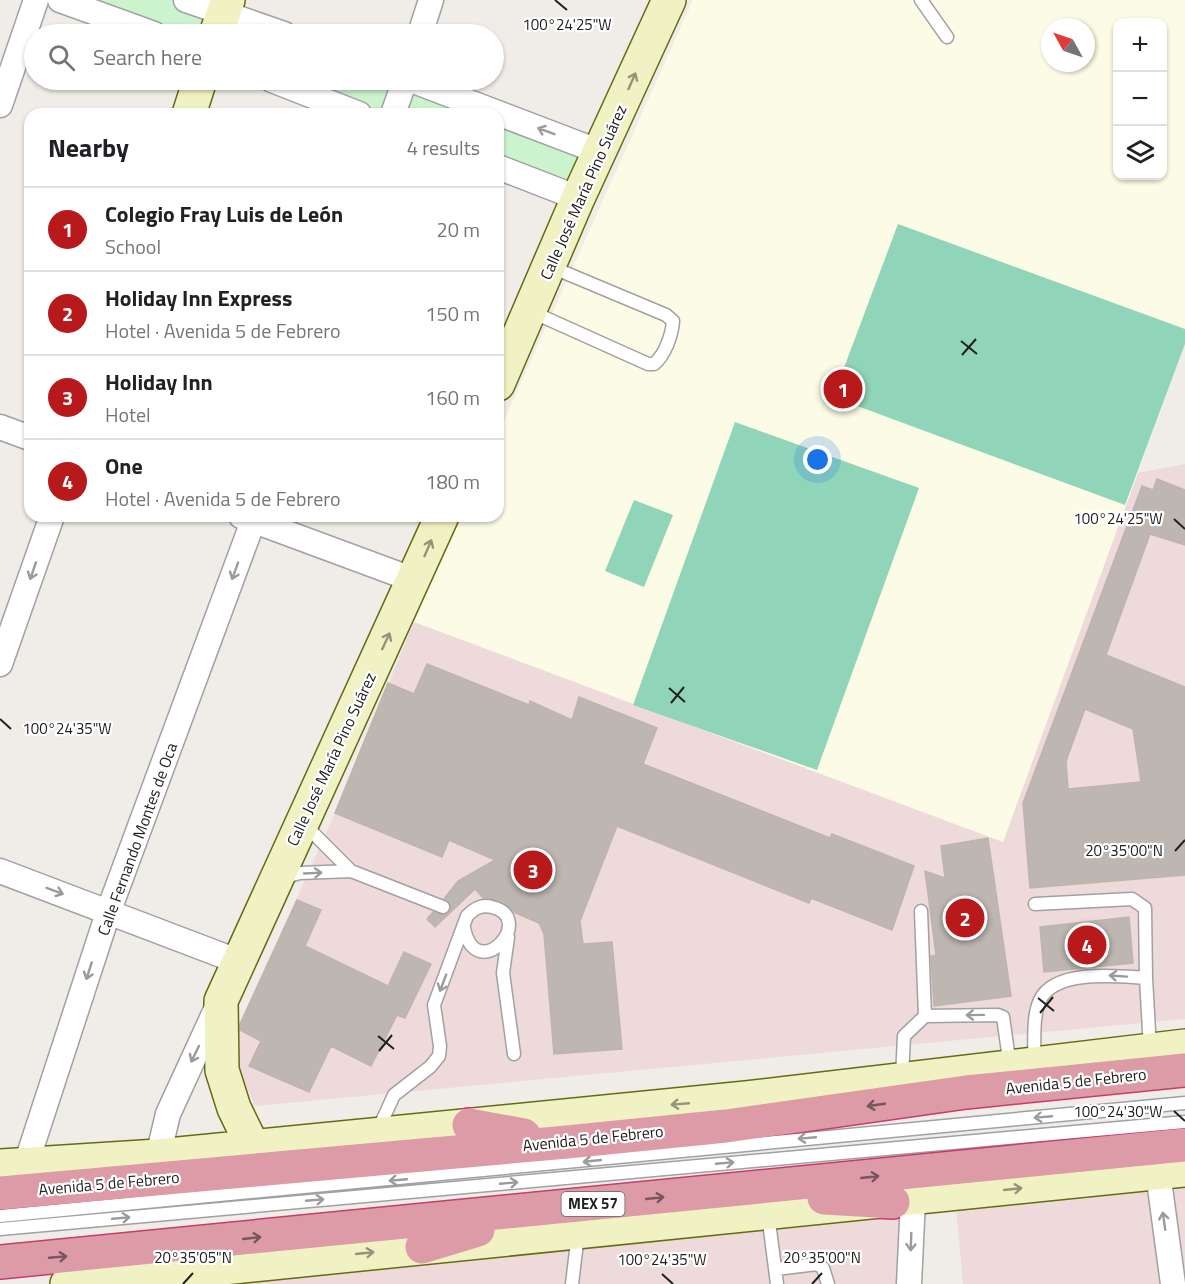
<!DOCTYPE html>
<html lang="en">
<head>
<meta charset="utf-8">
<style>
	:root { --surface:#fff; --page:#f2f2f2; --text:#202124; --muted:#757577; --line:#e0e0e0; --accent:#b8191b }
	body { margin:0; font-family:"Titillium Web",sans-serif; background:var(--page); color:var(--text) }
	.controls { position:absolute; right:18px; top:18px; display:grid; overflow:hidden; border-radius:12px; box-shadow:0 2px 4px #0004 }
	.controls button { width:54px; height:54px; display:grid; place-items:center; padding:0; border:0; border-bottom:2px solid var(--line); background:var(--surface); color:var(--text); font:30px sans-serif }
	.compass { position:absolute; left:1041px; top:18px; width:54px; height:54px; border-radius:50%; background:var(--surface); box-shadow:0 2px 4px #0004; rotate:310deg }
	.you { position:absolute; left:818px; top:460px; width:21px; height:21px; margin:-15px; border:4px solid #fff; border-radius:50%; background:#1a73e8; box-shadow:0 0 0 9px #1a73e833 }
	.badge { display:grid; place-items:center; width:39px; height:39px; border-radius:50%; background:var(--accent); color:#fff; font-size:20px; font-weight:700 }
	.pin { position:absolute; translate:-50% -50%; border:3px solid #fff; box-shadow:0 2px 6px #0006 }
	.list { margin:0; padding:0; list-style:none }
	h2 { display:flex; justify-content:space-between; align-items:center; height:78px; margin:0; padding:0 24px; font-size:26px }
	h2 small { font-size:20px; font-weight:400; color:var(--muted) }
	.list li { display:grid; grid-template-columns:39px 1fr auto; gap:18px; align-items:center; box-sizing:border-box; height:84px; padding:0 24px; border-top:2px solid var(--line) }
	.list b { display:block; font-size:22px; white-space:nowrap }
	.list p { margin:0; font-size:20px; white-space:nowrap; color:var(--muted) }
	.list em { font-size:20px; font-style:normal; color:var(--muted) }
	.icon { flex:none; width:33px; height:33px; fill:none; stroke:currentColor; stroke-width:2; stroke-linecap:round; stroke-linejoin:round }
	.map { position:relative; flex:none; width:1185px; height:1284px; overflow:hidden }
	.search { position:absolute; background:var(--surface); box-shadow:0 2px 4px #0004; left:24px; top:24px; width:480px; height:66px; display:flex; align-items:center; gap:15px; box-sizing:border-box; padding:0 21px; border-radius:33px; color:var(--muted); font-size:22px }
	.panel { position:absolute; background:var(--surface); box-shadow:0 2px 4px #0004; left:24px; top:108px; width:480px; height:414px; border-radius:18px }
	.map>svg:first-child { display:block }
	.commercial { fill:#eedada }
	.education { fill:#fcfbe5; fill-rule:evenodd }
	.park { fill:#cbf3ce }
	.pitch { fill:#90d5b9 }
	.building { fill:#bdb6b1; stroke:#c0b4ac; stroke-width:1.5; fill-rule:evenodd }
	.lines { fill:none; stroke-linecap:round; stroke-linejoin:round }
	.lane-casing { stroke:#a1a1a1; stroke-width:15 }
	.street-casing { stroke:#a1a1a1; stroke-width:27 }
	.secondary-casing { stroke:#636c13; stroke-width:36 }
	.highway-casing { stroke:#c63c6d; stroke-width:36 }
	.lane { stroke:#fff; stroke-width:12 }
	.street { stroke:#fff; stroke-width:24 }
	.secondary { stroke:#f1f2c3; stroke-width:33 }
	.highway { stroke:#dd9aa7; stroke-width:33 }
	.oneway { stroke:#93947a }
	.oneway2 { stroke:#9b9b9b }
	.oneway3 { stroke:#75575d }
	.ticks { fill:none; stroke:#202020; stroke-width:2 }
	.labels { text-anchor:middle; stroke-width:4.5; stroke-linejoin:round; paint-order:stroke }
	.shield { fill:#fff; stroke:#636363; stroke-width:1.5 }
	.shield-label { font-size:15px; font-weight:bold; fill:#202020 }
	.street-label { font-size:16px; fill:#202020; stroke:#fff }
	.ticks-label { font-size:15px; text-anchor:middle; fill:#202020; stroke:#fff; stroke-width:4.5; stroke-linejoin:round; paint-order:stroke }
</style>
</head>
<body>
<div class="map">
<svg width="1185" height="1284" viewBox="0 0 1185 1284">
	<rect width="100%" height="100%" fill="#f0ede8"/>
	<!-- commercial -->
	<path class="commercial" d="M 1185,464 L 1185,1019 L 255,1106 L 241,1074 L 237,1056 L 238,1029 L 335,813 L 414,622 L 1003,841 L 1137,473 Z
		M 1185,1170 L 1185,1268 L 1171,1269 L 1173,1284 L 963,1284 L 955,1196 Z
		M 913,1200 L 909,1284 L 67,1284 Z"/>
	<!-- education -->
	<path class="education" d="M 693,0 L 1185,0 L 1185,344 L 1003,842 L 414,622 L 461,516 L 498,516 L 498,434 ZM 1118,22 L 1162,22 L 1162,176 L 1118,176 ZM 1050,27 L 1086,27 L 1086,63 L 1050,63 Z"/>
	<!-- park -->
	<path class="park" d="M 60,0 L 186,0 L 223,13 L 216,34 L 154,34 Z
		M 279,80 L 411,80 L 589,143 L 573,181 L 498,156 L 498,114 L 378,114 Z"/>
	<!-- pitch -->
	<path class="pitch" d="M 898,224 L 1185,329 L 1185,344 L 1125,505 L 833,397 Z
		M 735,422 L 919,488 L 817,770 L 633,705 Z
		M 634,500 L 673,515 L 644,587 L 605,571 Z"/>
	<!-- building -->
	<path class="building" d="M 1157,479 L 1185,490 L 1185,545 L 1150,534 L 1106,655 L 1185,687 L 1185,875 L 1030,888 L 1023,803 L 1142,486 L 1153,490 ZM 1085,709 L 1133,729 L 1141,782 L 1068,789 L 1066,761 Z
		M 427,664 L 529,705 L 530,701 L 572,720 L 579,697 L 657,728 L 643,764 L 830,838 L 832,834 L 914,866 L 892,930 L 811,898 L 809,903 L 617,826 L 580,921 L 583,944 L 612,942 L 622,1049 L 554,1054 L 544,934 L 539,923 L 513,912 L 508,906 L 496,900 L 483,898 L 475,889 L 435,927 L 427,919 L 433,912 L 444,915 L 449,913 L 451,905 L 444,899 L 458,881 L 495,860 L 449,840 L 442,857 L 335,813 L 388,683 L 414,694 Z
		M 988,838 L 1011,996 L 934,1006 L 931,956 L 936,955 L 925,871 L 945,878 L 941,846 Z
		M 297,900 L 321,910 L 305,946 L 388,986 L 404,952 L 431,964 L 405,1018 L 397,1015 L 371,1066 L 331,1046 L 309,1092 L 249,1066 L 261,1041 L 240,1030 L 240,1024 Z
		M 1129,917 L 1133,963 L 1044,972 L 1040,927 Z"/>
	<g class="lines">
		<defs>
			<path id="lane" d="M 921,0 L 947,37
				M 530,311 L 648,364 L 654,364 C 665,355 672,335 673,321 L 666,315 L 549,266
				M 305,825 L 351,871 L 443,907
				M 281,878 L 300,873 L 351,871
				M 1035,904 L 1132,899 L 1145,908 L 1146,978
				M 921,911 L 925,1016
				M 508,937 L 503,973 L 514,1054
				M 1034,1061 C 1035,1043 1032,1017 1040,1000 C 1055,969 1117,976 1146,978 L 1150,1049
				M 902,1077 L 904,1036 L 925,1016 L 998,1015 L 1003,1017 L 1010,1066
				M 378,1130 L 394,1095 L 430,1067 L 439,1056 L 440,1046 L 434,1005 L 467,916 C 474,909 481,904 492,907 C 538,918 477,987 464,928
				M 768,1214 L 777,1284
				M 0,1216 C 395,1180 790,1143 1185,1103
				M 0,1229 L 1185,1122
				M 776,1269 L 817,1264 L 823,1268 L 828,1284
				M 572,1284 L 578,1234"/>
			<path id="street" d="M 60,0 L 154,34
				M 186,0 L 284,34
				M 420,34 L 431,0
				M 272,80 L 359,114
				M 411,80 L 600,152
				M 0,105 L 36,0
				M 393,114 L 405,80
				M 498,167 L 578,198
				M 0,427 L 30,438
				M 241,516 L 414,580
				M 0,664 L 52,516
				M 0,871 L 237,961
				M 158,1156 L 168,1114 L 219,1003
				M 26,1164 L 109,910 L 255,516
				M 1158,1173 L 1173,1284
				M 909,1284 L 913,1200"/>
			<path id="secondary" d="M 216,34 L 228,0
				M 189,114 L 200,80
				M 498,384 L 578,198 L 669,0
				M 253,1147 L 234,1108 L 222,1070 L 221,1001 L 442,516
				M 0,1166 L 158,1156 L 746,1098 L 1185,1046
				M 67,1284 L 1185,1170"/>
			<path id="highway" d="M 469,1125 L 524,1135
				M 0,1193 L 567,1142 L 726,1126 L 966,1092 L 1185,1070
				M 824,1198 L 893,1202
				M 422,1247 L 478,1230
				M 0,1262 L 1185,1145"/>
		</defs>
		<!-- lane casing -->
		<use href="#lane" class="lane-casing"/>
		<!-- street casing -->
		<use href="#street" class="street-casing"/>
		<!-- secondary casing -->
		<use href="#secondary" class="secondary-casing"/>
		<!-- highway casing -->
		<use href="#highway" class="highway-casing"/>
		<!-- lane -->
		<use href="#lane" class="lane"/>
		<!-- street -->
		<use href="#street" class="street"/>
		<!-- secondary -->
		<use href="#secondary" class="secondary"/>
		<!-- highway -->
		<use href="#highway" class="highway"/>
	</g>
	<!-- one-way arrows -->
	<defs><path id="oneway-shaft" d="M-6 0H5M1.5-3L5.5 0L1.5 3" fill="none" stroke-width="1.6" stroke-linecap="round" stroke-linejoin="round" transform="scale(1.5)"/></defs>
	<g class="oneway">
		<use href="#oneway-shaft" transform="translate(632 81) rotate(-66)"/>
		<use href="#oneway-shaft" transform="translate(428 548) rotate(-67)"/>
		<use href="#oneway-shaft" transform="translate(386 641) rotate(-65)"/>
		<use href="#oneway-shaft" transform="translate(680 1104) rotate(175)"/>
		<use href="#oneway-shaft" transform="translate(1013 1189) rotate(-6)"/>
		<use href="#oneway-shaft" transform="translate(365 1253) rotate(-6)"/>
	</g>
	<g class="oneway2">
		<use href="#oneway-shaft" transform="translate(546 131) rotate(-159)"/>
		<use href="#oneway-shaft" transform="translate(33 571) rotate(109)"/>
		<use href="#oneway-shaft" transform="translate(235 571) rotate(110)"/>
		<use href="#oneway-shaft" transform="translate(313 873) rotate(-3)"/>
		<use href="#oneway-shaft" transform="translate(55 891) rotate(20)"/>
		<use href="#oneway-shaft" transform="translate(89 971) rotate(108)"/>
		<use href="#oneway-shaft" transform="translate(1118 976) rotate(-176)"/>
		<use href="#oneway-shaft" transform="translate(443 983) rotate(111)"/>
		<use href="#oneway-shaft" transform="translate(975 1015) rotate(179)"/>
		<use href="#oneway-shaft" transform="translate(195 1054) rotate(116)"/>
		<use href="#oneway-shaft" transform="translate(1043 1117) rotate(175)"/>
		<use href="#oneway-shaft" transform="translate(807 1138) rotate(175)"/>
		<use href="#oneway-shaft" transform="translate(592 1161) rotate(174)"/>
		<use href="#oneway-shaft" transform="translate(725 1163) rotate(-5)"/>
		<use href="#oneway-shaft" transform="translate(398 1180) rotate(175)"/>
		<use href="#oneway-shaft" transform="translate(509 1183) rotate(-5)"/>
		<use href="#oneway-shaft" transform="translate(315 1200) rotate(-5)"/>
		<use href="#oneway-shaft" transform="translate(121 1218) rotate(-5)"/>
		<use href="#oneway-shaft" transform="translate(1164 1221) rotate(-98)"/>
		<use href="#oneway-shaft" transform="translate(911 1242) rotate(92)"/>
	</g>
	<g class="oneway3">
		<use href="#oneway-shaft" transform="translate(876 1105) rotate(172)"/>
		<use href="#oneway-shaft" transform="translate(870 1177) rotate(-6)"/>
		<use href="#oneway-shaft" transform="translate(655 1198) rotate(-6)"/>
		<use href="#oneway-shaft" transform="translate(252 1238) rotate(-6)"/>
		<use href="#oneway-shaft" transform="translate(58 1257) rotate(-5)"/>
	</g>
	<!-- ticks -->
	<path class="ticks" d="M 555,0 L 567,10M 961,341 L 977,354M 962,355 L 976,339M 1174,519 L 1185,529M 669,688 L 685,702M 671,703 L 684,687M 0,719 L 11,729M 1175,851 L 1185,840M 1038,998 L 1054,1011M 1040,1013 L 1053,997M 378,1036 L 394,1049M 379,1051 L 392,1035M 1174,1111 L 1185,1121M 662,1274 L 673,1284M 183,1284 L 193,1273M 812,1284 L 822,1273"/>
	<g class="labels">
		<!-- shield labels -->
		<rect class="shield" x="561.5" y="1192" width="63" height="24" rx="4.5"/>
		<g class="shield-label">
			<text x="593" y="1209">MEX 57</text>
		</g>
		<!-- street labels -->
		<g class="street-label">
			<text transform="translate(583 192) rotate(-66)" y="6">Calle José María Pino Suárez</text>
			<text transform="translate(331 759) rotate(-65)" y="6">Calle José María Pino Suárez</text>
			<text transform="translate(137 839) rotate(-70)" y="6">Calle Fernando Montes de Oca</text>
			<text transform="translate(1076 1081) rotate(-6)" y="6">Avenida 5 de Febrero</text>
			<text transform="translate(593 1138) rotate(-6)" y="6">Avenida 5 de Febrero</text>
			<text transform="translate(109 1183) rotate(-5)" y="6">Avenida 5 de Febrero</text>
		</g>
	</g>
	<g class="ticks-label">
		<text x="567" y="30">100°24'25"W</text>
		<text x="1118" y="524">100°24'25"W</text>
		<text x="67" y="734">100°24'35"W</text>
		<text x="1124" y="856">20°35'00"N</text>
		<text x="1118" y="1117">100°24'30"W</text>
		<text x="193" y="1263">20°35'05"N</text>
		<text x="822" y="1263">20°35'00"N</text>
		<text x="662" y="1265">100°24'35"W</text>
	</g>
</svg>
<div class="controls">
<button>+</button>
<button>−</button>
<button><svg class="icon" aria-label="layers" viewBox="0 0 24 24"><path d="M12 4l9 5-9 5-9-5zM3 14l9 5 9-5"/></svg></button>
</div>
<svg class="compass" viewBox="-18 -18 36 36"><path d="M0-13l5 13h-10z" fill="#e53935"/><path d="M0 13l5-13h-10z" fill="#757577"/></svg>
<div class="you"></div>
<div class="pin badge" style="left:843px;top:389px">1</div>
<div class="pin badge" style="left:965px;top:918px">2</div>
<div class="pin badge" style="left:533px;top:870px">3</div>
<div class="pin badge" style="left:1087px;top:945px">4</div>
<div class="search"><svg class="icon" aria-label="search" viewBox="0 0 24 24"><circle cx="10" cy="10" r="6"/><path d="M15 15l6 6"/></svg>Search here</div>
<section class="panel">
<h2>Nearby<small>4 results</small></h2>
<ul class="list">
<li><span class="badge">1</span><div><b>Colegio Fray Luis de León</b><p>School</p></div><em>20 m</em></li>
<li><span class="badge">2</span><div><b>Holiday Inn Express</b><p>Hotel · Avenida 5 de Febrero</p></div><em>150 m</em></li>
<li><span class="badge">3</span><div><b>Holiday Inn</b><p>Hotel</p></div><em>160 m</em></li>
<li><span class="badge">4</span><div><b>One</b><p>Hotel · Avenida 5 de Febrero</p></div><em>180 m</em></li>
</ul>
</section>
</div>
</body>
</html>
